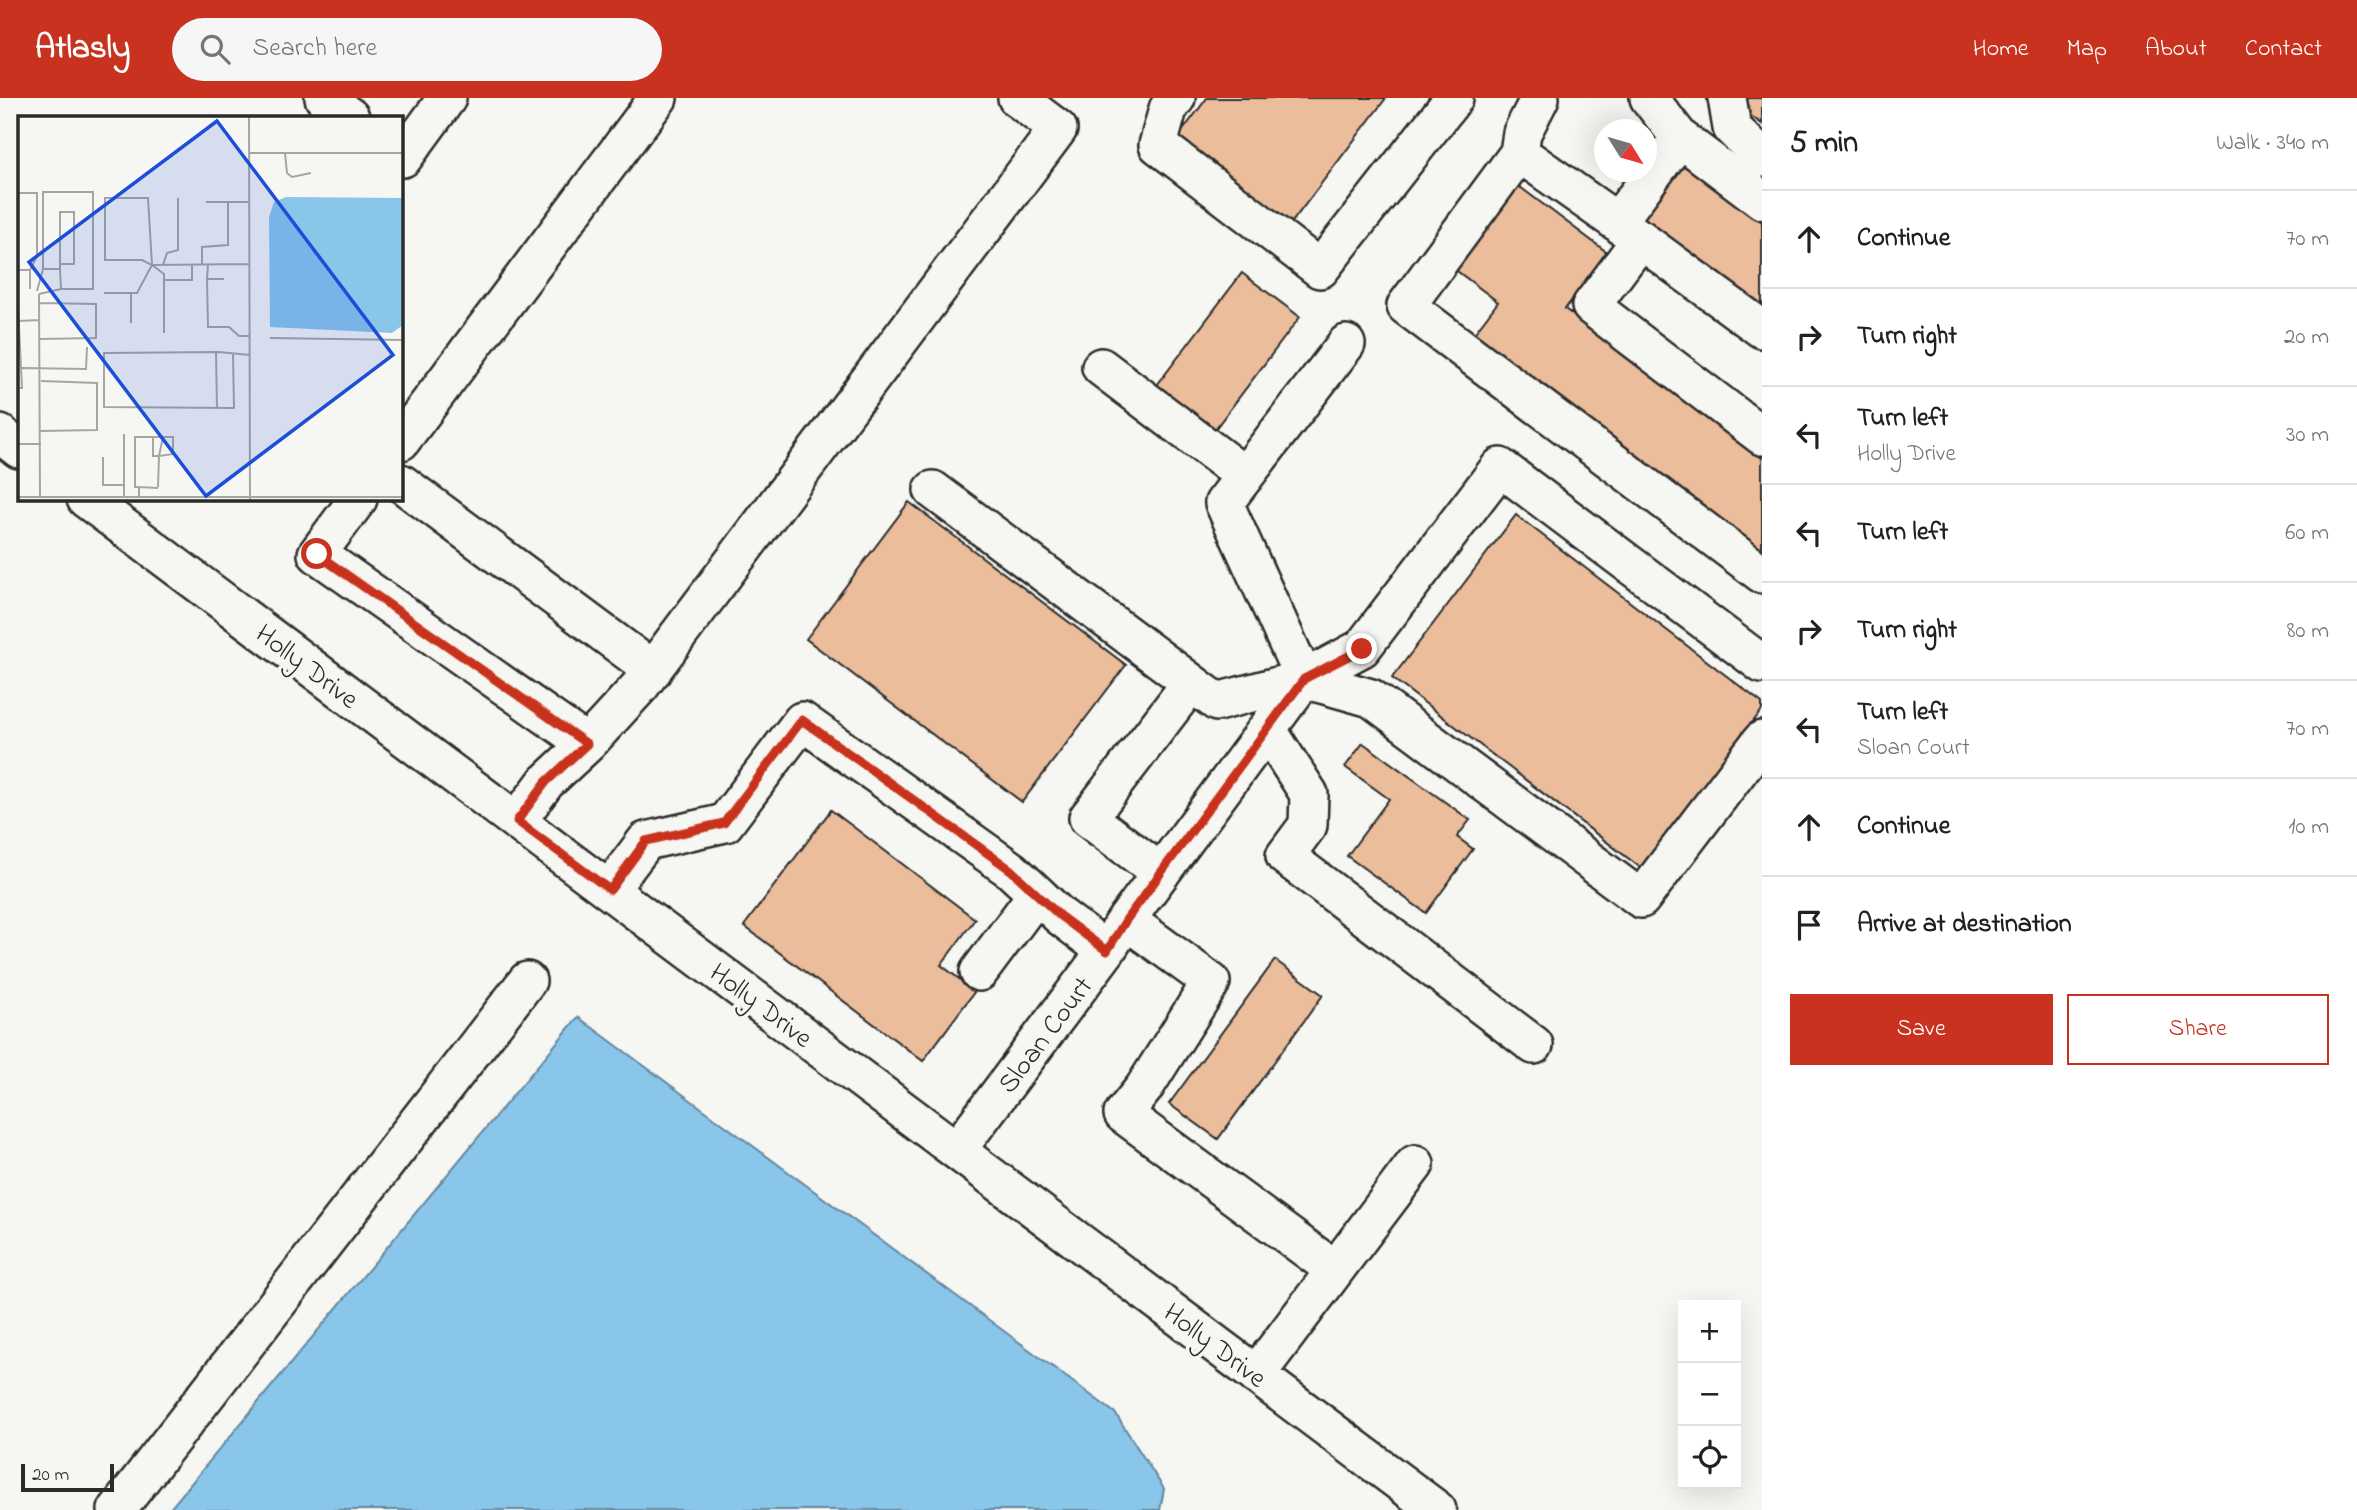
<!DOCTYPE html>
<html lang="en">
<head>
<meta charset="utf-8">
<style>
	:root { --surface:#fff; --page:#f6f6f6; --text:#202124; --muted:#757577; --line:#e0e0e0; --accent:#c8321e }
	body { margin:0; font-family:"Indie Flower",sans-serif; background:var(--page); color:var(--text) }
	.controls { position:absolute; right:21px; bottom:21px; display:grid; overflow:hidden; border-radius:0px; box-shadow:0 7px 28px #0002 }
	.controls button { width:63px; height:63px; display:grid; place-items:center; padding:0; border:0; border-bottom:2px solid var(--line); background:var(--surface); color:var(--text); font:35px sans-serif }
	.compass { position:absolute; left:1594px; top:21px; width:63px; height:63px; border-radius:50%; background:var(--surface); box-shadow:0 7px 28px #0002; rotate:127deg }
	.scale { position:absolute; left:21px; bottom:18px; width:93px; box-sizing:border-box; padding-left:7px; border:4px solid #2b2b2b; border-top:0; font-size:19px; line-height:24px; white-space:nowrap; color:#2b2b2b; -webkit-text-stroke:5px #f6f6f2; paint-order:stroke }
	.stop { position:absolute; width:21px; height:21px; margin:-16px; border:5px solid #c8321e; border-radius:50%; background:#fff }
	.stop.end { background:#c8321e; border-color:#fff; box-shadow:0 2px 7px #0008 }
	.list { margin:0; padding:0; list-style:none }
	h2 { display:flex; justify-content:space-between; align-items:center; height:91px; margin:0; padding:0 28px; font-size:30px }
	h2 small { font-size:23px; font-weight:400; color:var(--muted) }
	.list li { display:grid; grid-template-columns:46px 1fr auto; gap:21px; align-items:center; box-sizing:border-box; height:98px; padding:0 28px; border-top:2px solid var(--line) }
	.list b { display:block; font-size:26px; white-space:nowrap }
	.list p { margin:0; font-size:23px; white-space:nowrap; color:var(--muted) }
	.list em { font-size:23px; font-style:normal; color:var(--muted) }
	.actions { display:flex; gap:14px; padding:21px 28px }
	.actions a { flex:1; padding:16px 0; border:2px solid var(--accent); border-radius:0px; text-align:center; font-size:24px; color:var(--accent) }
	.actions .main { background:var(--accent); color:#fff }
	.icon { flex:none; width:38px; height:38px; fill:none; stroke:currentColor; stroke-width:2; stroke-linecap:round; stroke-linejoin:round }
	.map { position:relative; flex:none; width:1762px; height:1412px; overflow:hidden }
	header { display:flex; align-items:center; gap:42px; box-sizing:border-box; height:98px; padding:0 35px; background:var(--accent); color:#fff }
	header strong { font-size:33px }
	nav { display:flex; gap:38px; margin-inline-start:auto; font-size:24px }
	.search { width:490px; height:63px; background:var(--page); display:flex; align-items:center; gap:18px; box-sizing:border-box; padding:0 24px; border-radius:38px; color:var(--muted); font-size:26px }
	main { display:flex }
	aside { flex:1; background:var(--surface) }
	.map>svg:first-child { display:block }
	.water { fill:#8ac5ea; stroke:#64879e; stroke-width:2 }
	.building { fill:#ebbd9b; stroke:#2b2b2b; stroke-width:2 }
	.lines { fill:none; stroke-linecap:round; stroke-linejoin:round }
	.minor-casing { stroke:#2b2b2b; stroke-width:42 }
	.minor { stroke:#f6f6f2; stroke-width:37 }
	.route { stroke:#c8321e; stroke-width:9 }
	.labels { text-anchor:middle; stroke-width:7; stroke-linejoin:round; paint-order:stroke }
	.street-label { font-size:28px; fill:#2b2b2b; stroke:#f6f6f2 }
	.inset-road { fill:none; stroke:#a5a5a2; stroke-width:2 }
	.view { fill:#1d4ed8; fill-opacity:0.15; stroke:#1d4ed8; stroke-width:3.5 }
	.inset-edge { fill:none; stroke:#2b2b2b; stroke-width:3.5 }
</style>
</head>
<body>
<header>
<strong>Atlasly</strong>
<div class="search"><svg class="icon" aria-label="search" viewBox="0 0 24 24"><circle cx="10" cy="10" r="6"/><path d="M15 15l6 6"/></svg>Search here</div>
<nav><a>Home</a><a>Map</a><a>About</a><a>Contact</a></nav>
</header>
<main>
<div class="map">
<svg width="1762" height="1412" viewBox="0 0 1762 1412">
	<rect width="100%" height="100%" fill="#f6f6f2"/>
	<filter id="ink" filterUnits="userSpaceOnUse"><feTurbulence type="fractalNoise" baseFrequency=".0143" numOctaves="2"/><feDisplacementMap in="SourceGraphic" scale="14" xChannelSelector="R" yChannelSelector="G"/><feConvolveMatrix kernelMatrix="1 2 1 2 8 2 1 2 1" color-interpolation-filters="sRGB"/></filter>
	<g filter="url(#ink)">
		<!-- water -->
		<path class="water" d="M 578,919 L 1115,1315 L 1164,1391 L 1160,1412 L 169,1412 Z"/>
		<!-- building -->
		<path class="building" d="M 1207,0 L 1386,0 L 1289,128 L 1175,43 Z
			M 1747,0 L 1762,0 L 1762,26 L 1740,10 Z
			M 1679,62 L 1762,124 L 1762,213 L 1637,118 Z
			M 1516,86 L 1608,155 L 1565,211 L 1762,360 L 1762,455 L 1473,237 L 1498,204 L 1453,170 Z
			M 1242,175 L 1300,219 L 1212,335 L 1154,291 Z
			M 909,404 L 1126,567 L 1022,704 L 806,541 Z
			M 1516,417 L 1762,605 L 1762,612 L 1641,770 L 1392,580 Z
			M 1363,645 L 1470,722 L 1457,739 L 1473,751 L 1426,815 L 1347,758 L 1389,701 L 1345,669 Z
			M 831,712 L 975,821 L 941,867 L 975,893 L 923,963 L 744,828 Z
			M 1275,862 L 1323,897 L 1218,1041 L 1169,1006 Z"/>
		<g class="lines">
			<defs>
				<path id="minor" d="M 324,0 L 350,19
					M 1176,0 L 1168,11 L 1158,47 L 1320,171 L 1454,0
					M 1649,0 L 1680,40 L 1762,102
					M 1727,0 L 1732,30 L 1762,60
					M 1680,40 L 1617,124 L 1519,55 L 1406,208 L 1762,476
					M 1519,55 L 1522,35 L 1540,0
					M 401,58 L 403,60 L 447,0
					M 1622,128 L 1762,231
					M 1641,141 L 1591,208 L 1762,338
					M 1346,246 L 1224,405 L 1304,581 L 1371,600 L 1641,801 L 1762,642
					M 1101,269 L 1245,378
					M 0,336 L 19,351
					M 401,343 L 658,0
					M 401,385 L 653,572
					M 933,392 L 1217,604 L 1304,581 L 1362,550 L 1500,369 L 1762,566
					M 86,401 L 1437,1412
					M 358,401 L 317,456 L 587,646
					M 1267,631 L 1309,696 L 1308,727 L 1285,758 L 1534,947
					M 517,723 L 546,684 L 587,646 L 641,587 L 1058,31 L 1017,0
					M 1161,775 L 1088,720 L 1191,585
					M 609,792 L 646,743 L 725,725 L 802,623 L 1011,772 L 1037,796
					M 1126,822 L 1211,884 L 1144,990 L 1123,1016 L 1335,1172
					M 979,874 L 1037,796 L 1060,818 L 1106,853
					M 957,1052 L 1106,853 L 1126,822 L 1304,581
					M 1256,1277 L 1415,1066
					M 117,1412 L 527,883"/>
			</defs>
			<!-- minor casing -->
			<use href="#minor" class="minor-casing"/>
			<!-- minor -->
			<use href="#minor" class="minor"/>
		</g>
	</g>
	<g class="lines" filter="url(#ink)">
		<!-- route -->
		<path class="route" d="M 317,456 L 587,646 L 546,684 L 517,723 L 610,792 L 646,743 L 724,725 L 802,622 L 1011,772 L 1060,818 L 1107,853 L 1126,822 L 1304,581 L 1362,551"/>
	</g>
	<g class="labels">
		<!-- street labels -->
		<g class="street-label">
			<text transform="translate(308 567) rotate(37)" y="10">Holly Drive</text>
			<text transform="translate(762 906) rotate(37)" y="10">Holly Drive</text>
			<text transform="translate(1044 936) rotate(-53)" y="10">Sloan Court</text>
			<text transform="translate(1216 1246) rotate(37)" y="10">Holly Drive</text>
		</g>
	</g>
	<!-- overview -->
	<g transform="translate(18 18)">
		<rect width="385" height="385" fill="#f6f6f2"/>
		<path d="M 268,81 L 385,82 L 385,209 L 374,217 L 252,211 L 251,101 L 256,86 Z" fill="#8ac5ea"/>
		<path class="inset-road" d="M 231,1 L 232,384M 231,37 L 385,37M 267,37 L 269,57 L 274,61 L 293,57M 0,77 L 19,77 L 19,140 L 12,154M 188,86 L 231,86M 42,148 L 56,148 L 56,96 L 42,96 L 42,153M 184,148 L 184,131 L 210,129 L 210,86M 190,148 L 189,163 L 206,163M 134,149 L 231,148M 145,149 L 149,137 L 160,134 L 160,82M 0,154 L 12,154 L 12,173M 189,163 L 190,211 L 211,211 L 221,220 L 232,220M 146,164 L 174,164 L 174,149M 19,175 L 25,153 L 25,76 L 75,76 L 75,173 L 43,173 L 42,153 L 25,153M 86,177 L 119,177 L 134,149 L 130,82 L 87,82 L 87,144 L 124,144 L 134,149 L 146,158 L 146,217M 21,178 L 22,381M 21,178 L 43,173M 22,187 L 78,188 L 78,222 L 22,223M 0,190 L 4,272 L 0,272M 0,205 L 22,204M 113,207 L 113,177M 252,222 L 385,224M 198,236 L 199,293M 215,238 L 216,292 L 86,291 L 86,237 L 201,236 L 232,239M 4,252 L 68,253 L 69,231M 22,315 L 79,314 L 79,267 L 23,265M 135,321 L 135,340 L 141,340 L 145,321M 0,328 L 23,328M 85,341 L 85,369 L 106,369M 121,371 L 117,371 L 117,321 L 155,321 L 155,338 L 141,340 L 140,371M 0,381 L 385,381M 106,381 L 106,318M 121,381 L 121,371 L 140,372"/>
		<path class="view" d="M 199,5 L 375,239 L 188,380 L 11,146 Z"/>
		<rect width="385" height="385" class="inset-edge"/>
	</g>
</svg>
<div class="controls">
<button>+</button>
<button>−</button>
<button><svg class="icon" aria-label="locate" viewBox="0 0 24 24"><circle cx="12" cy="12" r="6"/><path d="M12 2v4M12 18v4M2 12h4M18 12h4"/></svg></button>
</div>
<svg class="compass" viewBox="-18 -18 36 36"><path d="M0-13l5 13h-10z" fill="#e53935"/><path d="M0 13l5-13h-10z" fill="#757577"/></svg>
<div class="scale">20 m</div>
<div class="stop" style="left:317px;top:456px"></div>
<div class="stop end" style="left:1362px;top:551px"></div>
</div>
<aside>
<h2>5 min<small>Walk · 340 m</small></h2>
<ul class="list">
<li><svg class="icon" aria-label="ahead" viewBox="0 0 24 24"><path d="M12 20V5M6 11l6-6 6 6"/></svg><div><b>Continue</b></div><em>70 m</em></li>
<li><svg class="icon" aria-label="right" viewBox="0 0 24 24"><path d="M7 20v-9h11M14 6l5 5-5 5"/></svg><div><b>Turn right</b></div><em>20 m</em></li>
<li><svg class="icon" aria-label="left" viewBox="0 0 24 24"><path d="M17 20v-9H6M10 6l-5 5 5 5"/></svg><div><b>Turn left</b><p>Holly Drive</p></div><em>30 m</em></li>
<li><svg class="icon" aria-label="left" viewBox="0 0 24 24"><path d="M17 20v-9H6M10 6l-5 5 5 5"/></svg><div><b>Turn left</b></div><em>60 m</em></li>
<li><svg class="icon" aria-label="right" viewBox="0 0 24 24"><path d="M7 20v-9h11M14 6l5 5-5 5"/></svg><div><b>Turn right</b></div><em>80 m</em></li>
<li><svg class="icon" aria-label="left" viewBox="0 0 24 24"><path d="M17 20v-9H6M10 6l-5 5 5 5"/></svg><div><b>Turn left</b><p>Sloan Court</p></div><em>70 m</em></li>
<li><svg class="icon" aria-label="ahead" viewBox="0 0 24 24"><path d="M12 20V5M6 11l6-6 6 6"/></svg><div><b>Continue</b></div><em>10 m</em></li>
<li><svg class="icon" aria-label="arrive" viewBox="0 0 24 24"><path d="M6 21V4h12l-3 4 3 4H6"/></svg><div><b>Arrive at destination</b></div></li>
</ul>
<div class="actions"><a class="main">Save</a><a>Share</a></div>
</aside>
</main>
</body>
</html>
